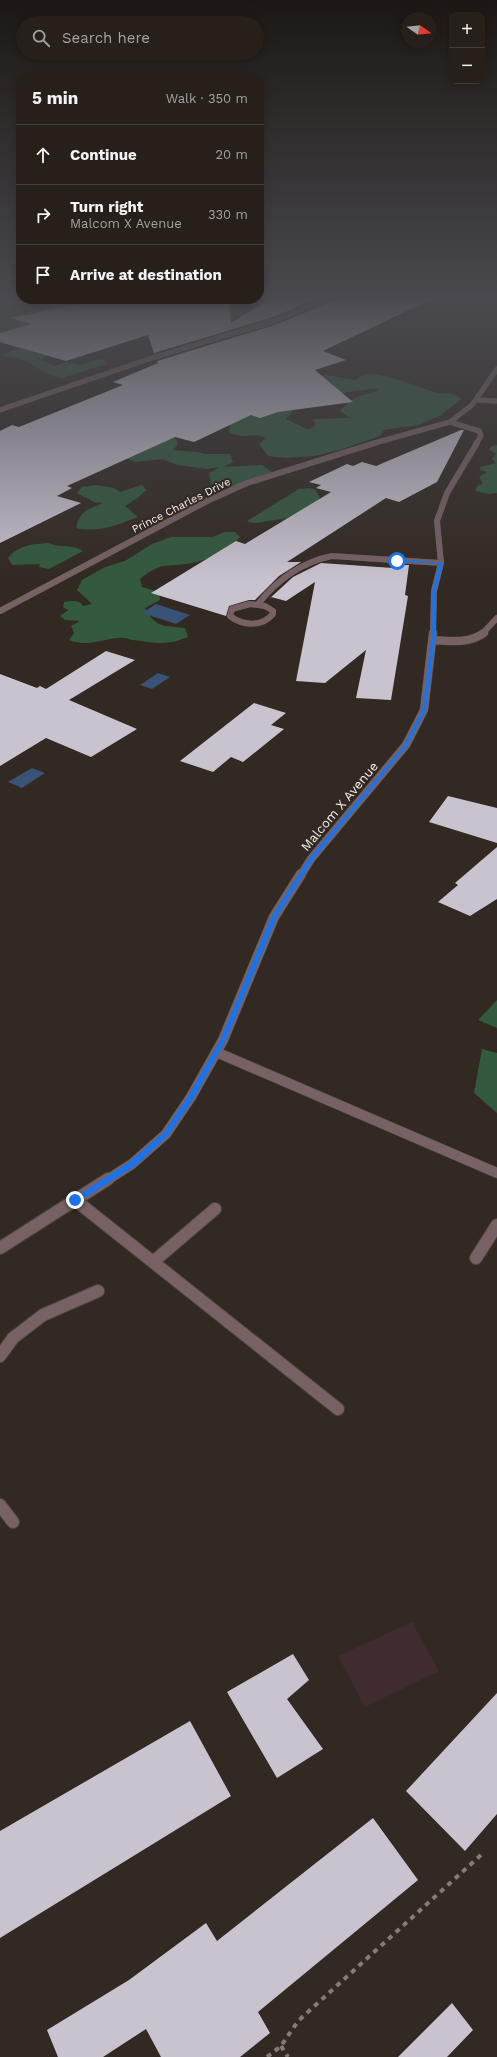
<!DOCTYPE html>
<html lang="en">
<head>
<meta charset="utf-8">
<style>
	:root { --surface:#261f1a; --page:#322c27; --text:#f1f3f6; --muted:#a4a2a2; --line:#423d39 }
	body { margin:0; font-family:"Work Sans",sans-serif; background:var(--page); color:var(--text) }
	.controls { position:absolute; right:12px; top:12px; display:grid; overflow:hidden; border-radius:8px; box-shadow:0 2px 10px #0003 }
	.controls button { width:36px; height:36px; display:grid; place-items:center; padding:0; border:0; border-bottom:1px solid var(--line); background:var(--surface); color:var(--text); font:20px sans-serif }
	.compass { position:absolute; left:401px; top:12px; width:36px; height:36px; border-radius:50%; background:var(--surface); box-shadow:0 2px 10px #0003; rotate:104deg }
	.stop { position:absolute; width:12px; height:12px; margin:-9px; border:3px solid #1a73e8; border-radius:50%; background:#fff }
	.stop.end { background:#1a73e8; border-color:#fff; box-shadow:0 1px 4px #0008 }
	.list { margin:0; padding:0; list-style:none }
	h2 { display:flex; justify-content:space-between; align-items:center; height:52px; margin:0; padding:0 16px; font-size:17px }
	h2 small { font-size:13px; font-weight:400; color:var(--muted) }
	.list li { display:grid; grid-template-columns:26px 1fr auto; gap:12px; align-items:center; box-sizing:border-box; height:60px; padding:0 16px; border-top:1px solid var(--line) }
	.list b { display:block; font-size:15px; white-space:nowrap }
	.list p { margin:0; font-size:13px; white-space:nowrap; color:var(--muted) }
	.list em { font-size:13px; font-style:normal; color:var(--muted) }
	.icon { flex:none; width:22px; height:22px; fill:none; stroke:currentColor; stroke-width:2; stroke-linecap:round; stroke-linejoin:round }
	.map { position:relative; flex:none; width:497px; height:2057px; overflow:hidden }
	.search { position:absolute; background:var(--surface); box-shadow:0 2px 10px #0003; left:16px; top:16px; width:248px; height:44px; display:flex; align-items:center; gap:10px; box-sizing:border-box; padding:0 14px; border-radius:22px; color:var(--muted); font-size:15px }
	.panel { position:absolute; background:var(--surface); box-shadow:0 2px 10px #0003; left:16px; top:72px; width:248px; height:232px; border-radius:16px }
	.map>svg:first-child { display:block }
	.industrial { fill:#402c30 }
	.green { fill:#33593e; fill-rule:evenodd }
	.water { fill:#395275 }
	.building { fill:#c9c3cf }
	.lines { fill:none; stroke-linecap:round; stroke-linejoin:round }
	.minor-far4-casing { stroke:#4d453e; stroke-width:5.5 }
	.minor-far3-casing { stroke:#4d453e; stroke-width:6 }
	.minor-far2-casing { stroke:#4d453e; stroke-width:9 }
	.minor-far1-casing { stroke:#4d453e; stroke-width:11 }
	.minor-casing { stroke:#4d453e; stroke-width:14 }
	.path { stroke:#847c76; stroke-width:4; stroke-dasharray:5 5; stroke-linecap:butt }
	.minor-far4 { stroke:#776165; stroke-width:5 }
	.minor-far3 { stroke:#776165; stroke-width:6 }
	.minor-far2 { stroke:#776165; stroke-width:8 }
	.minor-far1 { stroke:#776165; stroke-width:10 }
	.minor { stroke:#776165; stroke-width:12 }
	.route { fill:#1a73e8 }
	.labels { text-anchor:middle; stroke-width:4; stroke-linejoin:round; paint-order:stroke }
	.far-street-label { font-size:11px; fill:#f5efeb; stroke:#322922 }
	.street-label { font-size:13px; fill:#f5efeb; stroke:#322922 }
</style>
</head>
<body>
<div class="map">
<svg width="497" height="2057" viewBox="0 0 497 2057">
	<rect width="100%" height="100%" fill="#322922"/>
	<!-- industrial -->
	<path class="industrial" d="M 412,1622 L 439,1671 L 365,1707 L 338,1656 Z"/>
	<!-- green -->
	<path class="green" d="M 39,299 L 95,299 L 73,304 L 79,305 L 48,354 L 40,360 L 55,366 L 66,362 L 81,365 L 99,359 L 104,360 L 107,364 L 62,378 L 50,375 L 26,361 L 1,355 L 26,346 L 0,333 L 0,306 ZM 14,305 L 13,307 L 28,310 L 37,315 L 25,333 L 21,329 L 26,325 L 24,321 L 17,320 L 19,317 L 11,313 L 14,310 L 5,308 Z
		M 373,374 C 395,377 413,385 434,392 C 444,395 453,391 461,399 L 441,415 L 419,425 L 384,430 L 380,436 L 340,450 L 314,456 L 286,458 L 268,456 L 259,444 L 266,438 L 258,435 L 242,436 L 229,433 L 230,425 L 309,377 L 325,375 L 356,380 L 361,376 ZM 378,389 L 377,391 C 359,396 353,396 340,411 L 350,418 L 312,419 L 315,423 L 314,427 L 307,429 L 286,419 C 290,415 294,409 298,405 C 309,397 363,389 378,389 Z
		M 161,435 L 175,438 L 178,444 L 173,450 L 198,452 L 204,454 L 230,454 L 233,462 L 223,467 L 262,465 L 272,472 L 234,488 L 211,484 L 209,473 L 220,467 L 207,469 L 177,465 L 162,459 L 135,462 L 110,452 Z
		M 497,445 L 497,493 L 489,494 L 475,491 L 477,486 L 483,484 L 479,477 L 487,472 L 480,470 L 480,467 L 496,463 L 492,459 L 496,454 L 490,450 L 490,447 Z
		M 96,485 L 114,488 L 120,492 L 142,485 L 146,490 L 139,497 L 125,506 L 138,517 C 118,525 98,533 76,528 C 80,510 88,510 103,503 L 94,502 L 77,493 L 82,487 Z
		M 310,488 L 316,490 L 320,498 C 308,516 288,518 268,521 C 259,522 255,525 247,521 L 299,489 Z
		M 225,532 L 235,532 L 240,537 C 228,549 210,560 192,563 C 167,568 163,560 140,579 L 142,587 L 159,592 L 160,600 L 145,608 C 156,629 164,625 185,628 L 188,637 C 166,646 155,643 133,640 C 128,639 123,637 118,638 C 98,640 89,647 69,640 L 74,633 L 71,626 L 80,621 L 65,620 L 60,616 L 68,610 L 63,607 L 64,602 C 72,601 79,599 83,606 L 92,604 L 77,590 L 82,580 L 105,567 L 125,561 L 152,544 L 171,537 L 212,537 Z
		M 48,543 C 60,548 73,544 83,551 L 49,569 L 39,567 L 40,564 L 12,565 L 8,558 C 19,545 32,544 48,543 Z
		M 497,1000 L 497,1028 L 478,1020 Z
		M 482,1049 L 497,1053 L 497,1113 L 474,1093 Z"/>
	<!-- water -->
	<path class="water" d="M 156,604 L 190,615 L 176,624 L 142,613 Z
		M 158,673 L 170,677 L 152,689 L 140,685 Z
		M 32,768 L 45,773 L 22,788 L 8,782 Z"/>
	<!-- building -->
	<path class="building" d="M 306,294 L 328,294 L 273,317 L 154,353 L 148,335 L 66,361 L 0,342 L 0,333 L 31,324 L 10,318 L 103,299 L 229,299 L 231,323 L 277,295 L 305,299 Z
		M 343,294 L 442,294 L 323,351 L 346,360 L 315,370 L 353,402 L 278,412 L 260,418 L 251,415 L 194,442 L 175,437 L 67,486 L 72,488 L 57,496 L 81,503 L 0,543 L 0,431 L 12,425 L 19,427 L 123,385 L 113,382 L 158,363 L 157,361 L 275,325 L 341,298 Z
		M 461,430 L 464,430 L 437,482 L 399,502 L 386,498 L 287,562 L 301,562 L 279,576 L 255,600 L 249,600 L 229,606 L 226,616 L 151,593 L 236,541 L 245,544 L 331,492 L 316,488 L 321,485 L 309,482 L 347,464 L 353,466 L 362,462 L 376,466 Z
		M 321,563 L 393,568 L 397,565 L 409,565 L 405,595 L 408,596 L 391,700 L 356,698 L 366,650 L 325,683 L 296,681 L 315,582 L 286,601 L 271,597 L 268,600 L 293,577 Z
		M 106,651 L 135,660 L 69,700 L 137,729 L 91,757 L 46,738 L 0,766 L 0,674 L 37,688 L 40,686 L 46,689 Z
		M 254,703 L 286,713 L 271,725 L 284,729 L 243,762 L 231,757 L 213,772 L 180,761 Z
		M 448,796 L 497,808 L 497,843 L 429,822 Z
		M 497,847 L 497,899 L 470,916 L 438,902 L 458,885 L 455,883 Z
		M 293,1654 L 309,1680 L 287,1699 L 323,1749 L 277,1778 L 227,1692 Z
		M 497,1693 L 497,1814 L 465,1851 L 406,1791 Z
		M 190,1721 L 231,1796 L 0,1938 L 0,1831 Z
		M 373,1818 L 418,1880 L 258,2012 L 270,2033 L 240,2057 L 161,2057 L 146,2029 L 103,2057 L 58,2057 L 47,2030 L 129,1980 L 206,1923 L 217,1941 Z
		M 452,2003 L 473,2030 L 447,2057 L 398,2057 Z"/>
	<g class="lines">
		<defs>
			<path id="minor-far4" d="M 0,304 L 27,299
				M 478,400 L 497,401
				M 0,410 L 149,359 L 274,321 L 339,294
				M 450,422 L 479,431 L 481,436 L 476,444
				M 371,444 L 450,422 L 472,405 L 497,369"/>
			<path id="minor-far3" d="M 250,604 L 265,606 L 273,611 L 273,614 C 262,627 243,626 230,616 L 232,609 Z
				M 258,604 C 277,580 302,562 332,556 L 441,563
				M 0,611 L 207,501 L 247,483 L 375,443
				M 433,634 L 434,591 L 441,563 L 437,521 L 447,493 L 477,443
				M 482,634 L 497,618"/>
			<path id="minor-far2" d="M 433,640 C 451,641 468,644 484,633
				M 301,875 L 311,859 L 406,745 L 424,710 L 433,633"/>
			<path id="minor-far1" d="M 216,1052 L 497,1173
				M 107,1180 L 132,1164 L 166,1134 L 191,1097 L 223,1040 L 274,917 L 301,874"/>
			<path id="minor" d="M 75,1200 L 338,1409
				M 0,1248 L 108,1179
				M 476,1258 L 497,1225
				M 153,1262 L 215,1209
				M 0,1356 L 13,1338 L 43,1315 L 98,1291
				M 0,1505 L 13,1522"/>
		</defs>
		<!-- minor-far4 casing -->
		<use href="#minor-far4" class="minor-far4-casing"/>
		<!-- minor-far3 casing -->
		<use href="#minor-far3" class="minor-far3-casing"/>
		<!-- minor-far2 casing -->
		<use href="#minor-far2" class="minor-far2-casing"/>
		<!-- minor-far1 casing -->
		<use href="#minor-far1" class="minor-far1-casing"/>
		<!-- minor casing -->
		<use href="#minor" class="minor-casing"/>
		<!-- path -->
		<path class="path" d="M 281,2046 L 288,2057
			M 267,2057 L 281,2046 L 298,2021 L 481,1855"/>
		<!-- minor-far4 -->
		<use href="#minor-far4" class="minor-far4"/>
		<!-- minor-far3 -->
		<use href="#minor-far3" class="minor-far3"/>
		<!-- minor-far2 -->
		<use href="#minor-far2" class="minor-far2"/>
		<!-- minor-far1 -->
		<use href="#minor-far1" class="minor-far1"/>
		<!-- minor -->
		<use href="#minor" class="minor"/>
	</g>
	<!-- sky -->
	<linearGradient id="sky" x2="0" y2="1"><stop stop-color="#1c1713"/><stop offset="0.51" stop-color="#49494f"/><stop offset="1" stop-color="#49494f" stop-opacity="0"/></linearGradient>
	<rect width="497" height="582" fill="url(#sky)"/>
	<!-- route -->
	<path class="route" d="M 397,559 L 443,563 L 436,591 L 435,640 L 426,710 L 408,745 L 313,860 L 277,917 L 226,1040 L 194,1098 L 168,1136 L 135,1166 L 78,1202 L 72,1202 L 72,1199 L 129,1162 L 163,1133 L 188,1096 L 220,1040 L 271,917 L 309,858 L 404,745 L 422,710 L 431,640 L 432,591 L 439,564 L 396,561 Z"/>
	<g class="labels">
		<!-- far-street labels -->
		<g class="far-street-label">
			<text transform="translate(181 505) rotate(-27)" y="4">Prince Charles Drive</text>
		</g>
		<!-- street labels -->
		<g class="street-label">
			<text transform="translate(339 806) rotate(-50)" y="5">Malcom X Avenue</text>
		</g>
	</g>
</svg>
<div class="controls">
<button>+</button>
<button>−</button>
</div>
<svg class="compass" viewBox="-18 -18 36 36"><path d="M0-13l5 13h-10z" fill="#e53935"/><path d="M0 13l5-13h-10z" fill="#a4a2a2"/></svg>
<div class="stop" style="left:397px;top:561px"></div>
<div class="stop end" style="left:75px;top:1200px"></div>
<div class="search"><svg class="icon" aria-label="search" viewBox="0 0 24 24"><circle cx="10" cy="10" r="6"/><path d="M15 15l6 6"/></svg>Search here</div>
<section class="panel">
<h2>5 min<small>Walk · 350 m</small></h2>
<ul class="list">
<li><svg class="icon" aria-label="ahead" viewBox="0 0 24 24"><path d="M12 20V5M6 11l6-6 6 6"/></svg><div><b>Continue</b></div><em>20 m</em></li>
<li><svg class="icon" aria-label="right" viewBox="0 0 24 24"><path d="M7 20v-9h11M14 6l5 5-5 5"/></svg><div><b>Turn right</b><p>Malcom X Avenue</p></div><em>330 m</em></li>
<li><svg class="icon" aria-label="arrive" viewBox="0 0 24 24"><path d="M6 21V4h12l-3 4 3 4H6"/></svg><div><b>Arrive at destination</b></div></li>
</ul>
</section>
</div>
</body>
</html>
